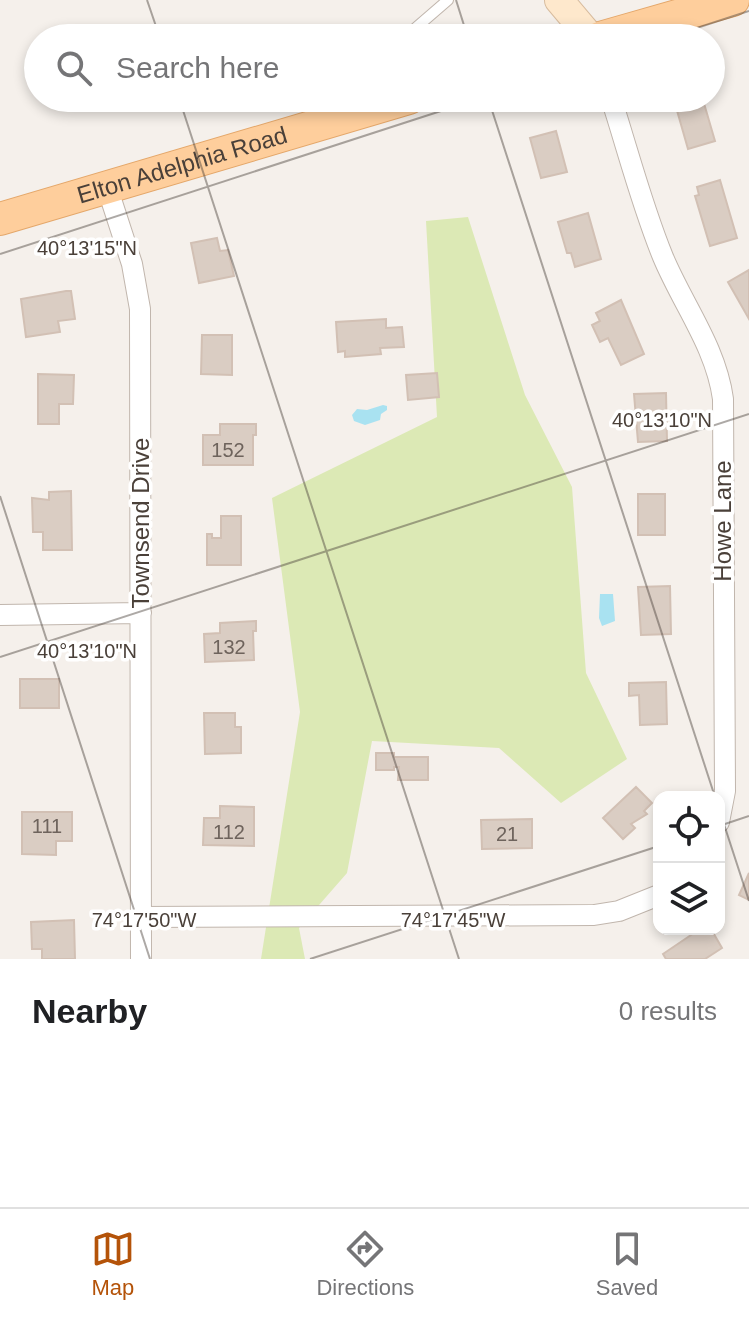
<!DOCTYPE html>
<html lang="en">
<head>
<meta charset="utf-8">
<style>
	:root { --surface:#fff; --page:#f6f6f6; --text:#202124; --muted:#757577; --line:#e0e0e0; --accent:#b45309 }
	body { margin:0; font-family:Arial,sans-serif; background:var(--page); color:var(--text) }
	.controls { position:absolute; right:24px; bottom:24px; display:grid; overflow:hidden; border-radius:16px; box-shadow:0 4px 12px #0003 }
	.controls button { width:72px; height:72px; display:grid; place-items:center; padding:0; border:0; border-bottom:2px solid var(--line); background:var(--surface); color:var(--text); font:40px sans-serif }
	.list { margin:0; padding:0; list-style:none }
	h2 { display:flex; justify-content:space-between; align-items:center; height:104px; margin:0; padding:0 32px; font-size:34px }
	h2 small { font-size:26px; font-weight:400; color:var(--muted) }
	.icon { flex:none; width:44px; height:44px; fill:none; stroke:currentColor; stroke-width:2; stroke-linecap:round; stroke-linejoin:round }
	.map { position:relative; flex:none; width:749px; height:959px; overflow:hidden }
	.search { position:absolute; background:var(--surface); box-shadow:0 4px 12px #0003; left:24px; right:24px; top:24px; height:88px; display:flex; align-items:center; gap:20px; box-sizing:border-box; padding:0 28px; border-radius:44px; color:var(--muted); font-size:30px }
	.sheet { height:248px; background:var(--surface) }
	nav { display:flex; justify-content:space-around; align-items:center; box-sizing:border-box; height:112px; border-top:2px solid var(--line); background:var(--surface); font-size:22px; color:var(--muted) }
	nav a { display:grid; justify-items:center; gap:4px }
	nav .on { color:var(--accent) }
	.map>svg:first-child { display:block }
	.green { fill:#dce9b5 }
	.water { fill:#a9e2f1 }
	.building { fill:#dacdc3; stroke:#d2c0b4; stroke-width:2 }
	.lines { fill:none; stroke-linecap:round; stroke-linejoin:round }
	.lane-casing { stroke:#c1b6ad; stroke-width:12 }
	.street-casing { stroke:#c1b6ad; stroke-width:22 }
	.secondary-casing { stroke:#d8bc9e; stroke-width:30 }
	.primary-casing { stroke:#e4a76a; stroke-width:34 }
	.lane { stroke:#fff; stroke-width:10 }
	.street { stroke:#fff; stroke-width:20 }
	.secondary { stroke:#fee8cc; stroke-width:28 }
	.primary { stroke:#fece9c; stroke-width:32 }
	.ticks { fill:none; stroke:#4a4039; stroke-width:2; stroke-opacity:0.45 }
	.labels { text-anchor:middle; stroke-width:7; stroke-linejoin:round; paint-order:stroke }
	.number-label { font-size:20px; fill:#6e635c }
	.street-label { font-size:24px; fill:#4a4039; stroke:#fff }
	.ticks-label { font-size:20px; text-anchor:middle; fill:#4a4039; stroke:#fff; stroke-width:7; stroke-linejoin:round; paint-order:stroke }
</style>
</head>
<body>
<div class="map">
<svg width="749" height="959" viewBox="0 0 749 959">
	<rect width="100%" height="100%" fill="#f5f0eb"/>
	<!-- green -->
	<path class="green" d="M 468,217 L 525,395 L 572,487 L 586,673 L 627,759 L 561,803 L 499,748 L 372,741 L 347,873 L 299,928 L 305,959 L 261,959 L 300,712 L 272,498 L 437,417 L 426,221 Z"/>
	<!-- water -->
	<path class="water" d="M 383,405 L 387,406 L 387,410 L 381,414 L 380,420 L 365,425 L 354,421 L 352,415 L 357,409 L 367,410 Z
		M 600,594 L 613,594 L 615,621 L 602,626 L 599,618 Z"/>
	<!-- building -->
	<path class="building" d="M 703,100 L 715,141 L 688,149 L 676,107 Z
		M 556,131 L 567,172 L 541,178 L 530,138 Z
		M 720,180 L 737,238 L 710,246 L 695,196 L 699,195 L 697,187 Z
		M 588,213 L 601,259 L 575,267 L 571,253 L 567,253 L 558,222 Z
		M 217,238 L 220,251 L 228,250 L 234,276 L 199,283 L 191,243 Z
		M 749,270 L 749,319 L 728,282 Z
		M 66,291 L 71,291 L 75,319 L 58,321 L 60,332 L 26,337 L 21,299 Z
		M 621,300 L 644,354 L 621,365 L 608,338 L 600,342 L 592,325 L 600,321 L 596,313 Z
		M 386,319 L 386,328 L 402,327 L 404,347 L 380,348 L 381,354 L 345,357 L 345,351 L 338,352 L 336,322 Z
		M 202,335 L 232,335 L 232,375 L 201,374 Z
		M 437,373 L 439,397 L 408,400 L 406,375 Z
		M 38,374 L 74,375 L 73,404 L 59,404 L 59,424 L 38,424 Z
		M 666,393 L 667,441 L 638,442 L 634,394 Z
		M 220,424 L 256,424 L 256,435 L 253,435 L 253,465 L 203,465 L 203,435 L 220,435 Z
		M 71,491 L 72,550 L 43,550 L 43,532 L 33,532 L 32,498 L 49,500 L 49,492 Z
		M 638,494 L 665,494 L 665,535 L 638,535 Z
		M 221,516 L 241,516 L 241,565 L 207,565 L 207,534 L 212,534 L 212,538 L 221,538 Z
		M 670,586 L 671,634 L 641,635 L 638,587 Z
		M 256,621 L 256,631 L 253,631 L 254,660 L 205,662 L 204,634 L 220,633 L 220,623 Z
		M 20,679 L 59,679 L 59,708 L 20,708 Z
		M 666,682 L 667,724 L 640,725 L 639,695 L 629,696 L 629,683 Z
		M 204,713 L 235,713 L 235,727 L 241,727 L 241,753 L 205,754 Z
		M 376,753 L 394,753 L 394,757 L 428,757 L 428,780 L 398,780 L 399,767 L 394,767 L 394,770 L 376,770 Z
		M 636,787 L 652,803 L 644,811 L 647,814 L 631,824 L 635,828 L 623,839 L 603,818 Z
		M 220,806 L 254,807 L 254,846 L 203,845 L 204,818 L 220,818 Z
		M 22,812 L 72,812 L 72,841 L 56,841 L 56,855 L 22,854 Z
		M 532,819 L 532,848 L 482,849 L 481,820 Z
		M 749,873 L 749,900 L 739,895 Z
		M 74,920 L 75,959 L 42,959 L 42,949 L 32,949 L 31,922 Z
		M 700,929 L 711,929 L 722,948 L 705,959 L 666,959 L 663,954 Z"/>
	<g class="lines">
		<defs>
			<path id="lane" d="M 404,38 L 448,0"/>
			<path id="street" d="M 611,98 C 628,151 642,206 663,257 C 683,305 716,347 723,399 L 725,791 L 719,822
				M 107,187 L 132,264 L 140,309 L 141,959
				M 0,615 L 141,613
				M 141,917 L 594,915 L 619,911 L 659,895"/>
			<path id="secondary" d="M 559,0 L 591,38"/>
			<g id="primary">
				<path d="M 600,38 L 733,0"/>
				<path id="s1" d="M 0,219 L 409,98"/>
			</g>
		</defs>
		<!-- lane casing -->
		<use href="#lane" class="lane-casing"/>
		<!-- street casing -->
		<use href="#street" class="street-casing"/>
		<!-- secondary casing -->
		<use href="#secondary" class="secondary-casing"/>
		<!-- primary casing -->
		<use href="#primary" class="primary-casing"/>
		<!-- lane -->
		<use href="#lane" class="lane"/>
		<!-- street -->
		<use href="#street" class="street"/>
		<!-- secondary -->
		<use href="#secondary" class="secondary"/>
		<!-- primary -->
		<use href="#primary" class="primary"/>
	</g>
	<!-- ticks -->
	<path class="ticks" d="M 147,0 L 160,38M 456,0 L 468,38M 666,38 L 749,11M 179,98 L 459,959M 488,98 L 715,797M 0,254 L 481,98M 0,496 L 150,959M 0,657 L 749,414M 719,809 L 749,901M 719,826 L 749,816M 310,959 L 659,846"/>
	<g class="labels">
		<!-- number labels -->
		<g class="number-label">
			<text x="228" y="457">152</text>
			<text x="229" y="654">132</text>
			<text x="47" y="833">111</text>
			<text x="229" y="839">112</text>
			<text x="507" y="841">21</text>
		</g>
		<!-- street labels -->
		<g class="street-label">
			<text dy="8" stroke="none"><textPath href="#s1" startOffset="190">Elton Adelphia Road</textPath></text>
			<text transform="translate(723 521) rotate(-90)" y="8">Howe Lane</text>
			<text transform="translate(141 523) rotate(-90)" y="8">Townsend Drive</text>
		</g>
	</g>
	<g class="ticks-label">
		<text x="87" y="255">40°13'15"N</text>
		<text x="662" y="427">40°13'10"N</text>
		<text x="87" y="658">40°13'10"N</text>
		<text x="144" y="927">74°17'50"W</text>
		<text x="453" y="927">74°17'45"W</text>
	</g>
</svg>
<div class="controls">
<button><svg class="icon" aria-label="locate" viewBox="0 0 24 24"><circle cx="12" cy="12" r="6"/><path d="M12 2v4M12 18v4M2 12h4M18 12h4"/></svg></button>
<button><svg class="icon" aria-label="layers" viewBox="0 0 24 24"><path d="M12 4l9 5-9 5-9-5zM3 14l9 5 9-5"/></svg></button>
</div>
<div class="search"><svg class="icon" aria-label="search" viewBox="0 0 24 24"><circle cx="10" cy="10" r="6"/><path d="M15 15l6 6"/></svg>Search here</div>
</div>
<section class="sheet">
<h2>Nearby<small>0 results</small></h2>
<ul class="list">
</ul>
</section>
<nav>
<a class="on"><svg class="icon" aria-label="map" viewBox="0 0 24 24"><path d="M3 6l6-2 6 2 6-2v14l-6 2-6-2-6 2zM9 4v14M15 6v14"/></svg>Map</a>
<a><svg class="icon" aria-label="directions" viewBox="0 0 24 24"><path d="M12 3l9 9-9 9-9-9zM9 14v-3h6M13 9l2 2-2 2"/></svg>Directions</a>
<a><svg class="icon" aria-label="saved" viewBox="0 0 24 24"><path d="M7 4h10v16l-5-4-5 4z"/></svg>Saved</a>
</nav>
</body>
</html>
